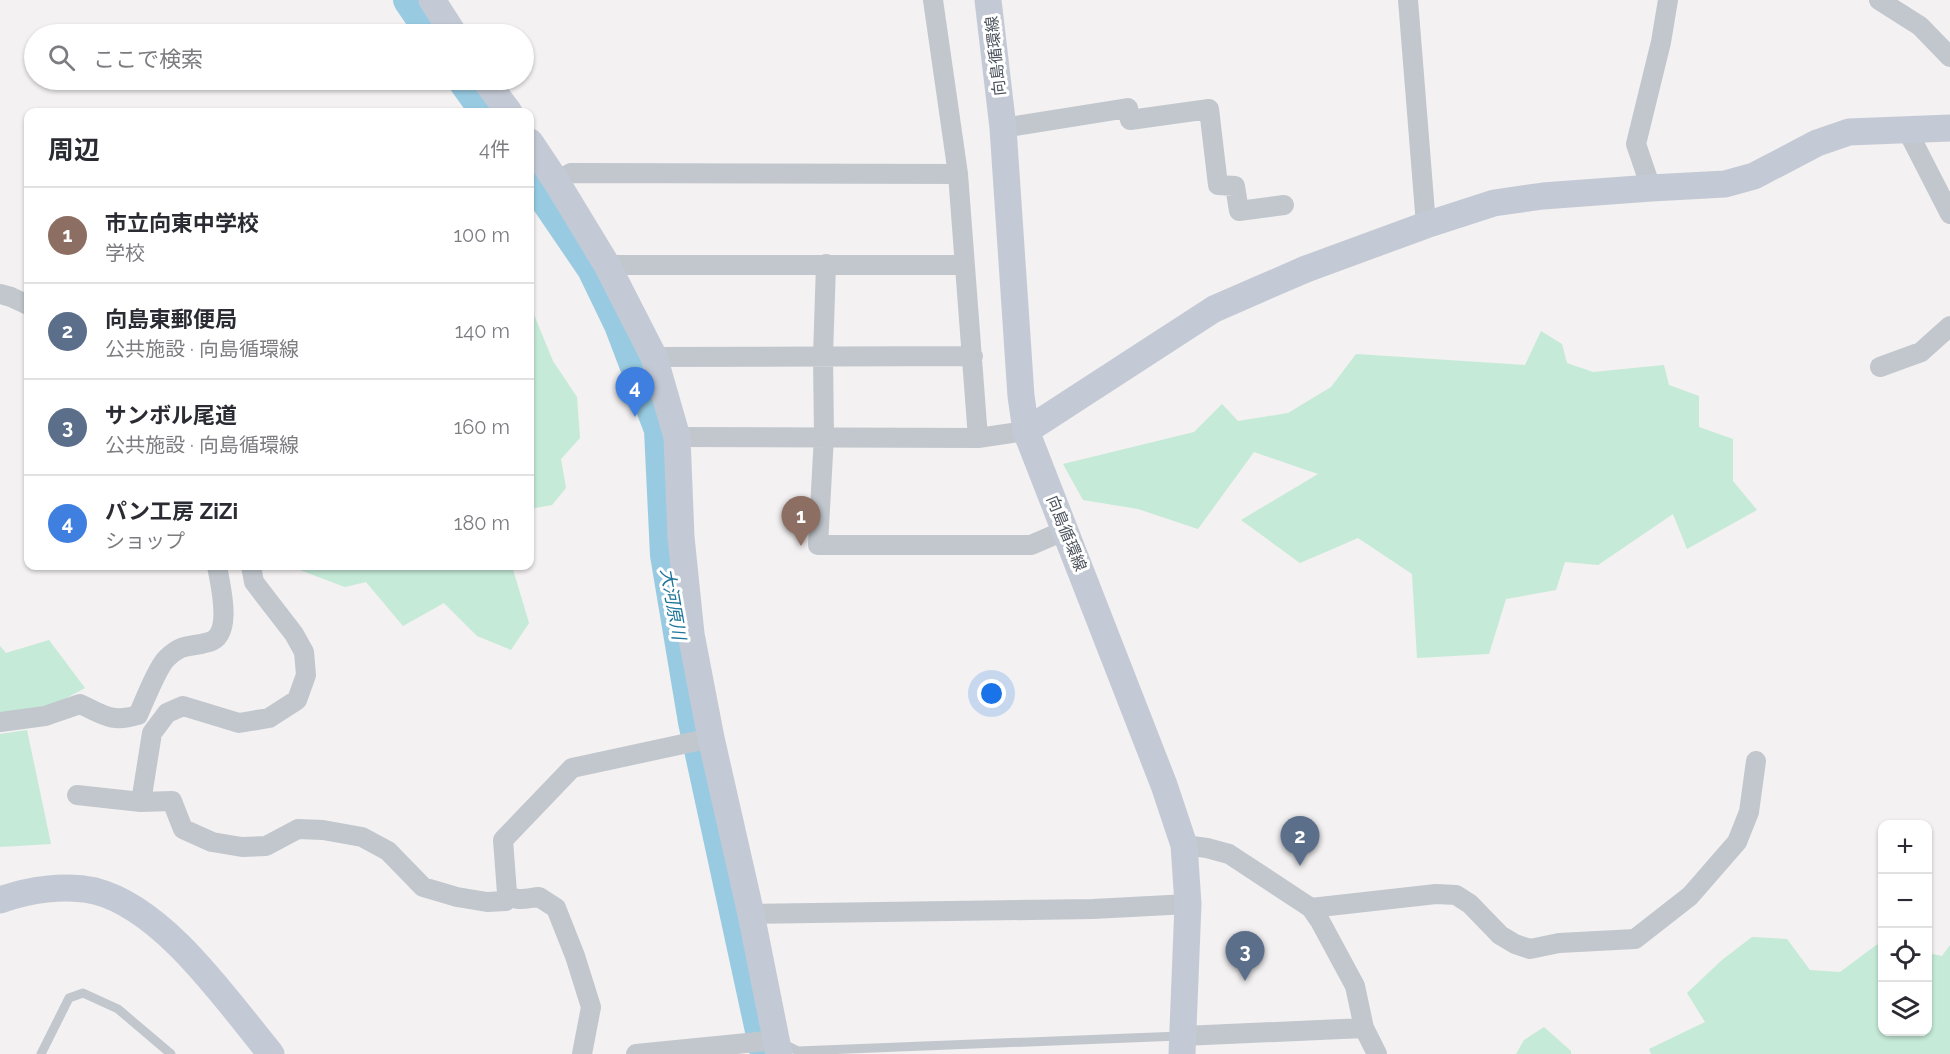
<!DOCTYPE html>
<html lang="ja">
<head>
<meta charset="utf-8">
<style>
	:root { --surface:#fff; --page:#f2f2f3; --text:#2b2b33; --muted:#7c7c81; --line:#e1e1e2; --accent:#3065ce }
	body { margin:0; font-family:Raleway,"Noto Sans JP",sans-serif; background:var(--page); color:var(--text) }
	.controls { position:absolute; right:18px; bottom:18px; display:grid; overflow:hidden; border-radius:12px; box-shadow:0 2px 4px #0004 }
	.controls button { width:54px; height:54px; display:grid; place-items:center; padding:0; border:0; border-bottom:2px solid var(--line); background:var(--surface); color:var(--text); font:30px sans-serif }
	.you { position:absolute; left:992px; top:694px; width:21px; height:21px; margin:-15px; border:4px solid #fff; border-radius:50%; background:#1a73e8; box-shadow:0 0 0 9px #1a73e833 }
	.badge { display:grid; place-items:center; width:39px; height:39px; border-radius:50%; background:var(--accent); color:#fff; font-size:20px; font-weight:700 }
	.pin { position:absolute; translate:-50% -50px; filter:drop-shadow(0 2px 3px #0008) }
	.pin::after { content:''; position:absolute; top:32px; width:21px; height:18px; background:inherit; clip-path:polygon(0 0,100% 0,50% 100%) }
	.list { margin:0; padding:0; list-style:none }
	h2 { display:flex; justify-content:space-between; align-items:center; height:78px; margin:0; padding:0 24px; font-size:26px }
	h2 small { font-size:20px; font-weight:400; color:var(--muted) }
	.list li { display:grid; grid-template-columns:39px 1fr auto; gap:18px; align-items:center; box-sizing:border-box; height:96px; padding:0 24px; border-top:2px solid var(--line) }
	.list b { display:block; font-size:22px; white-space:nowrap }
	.list p { margin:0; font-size:20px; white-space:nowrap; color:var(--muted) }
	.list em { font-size:20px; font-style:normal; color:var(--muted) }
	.icon { flex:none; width:33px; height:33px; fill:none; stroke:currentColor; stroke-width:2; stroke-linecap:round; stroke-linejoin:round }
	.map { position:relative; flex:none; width:1950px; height:1054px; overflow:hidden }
	.search { position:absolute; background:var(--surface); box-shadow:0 2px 4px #0004; left:24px; top:24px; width:510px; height:66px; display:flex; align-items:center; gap:15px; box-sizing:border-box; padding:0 21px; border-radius:33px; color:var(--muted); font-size:22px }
	.panel { position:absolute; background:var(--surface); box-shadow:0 2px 4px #0004; left:24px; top:108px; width:510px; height:462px; border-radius:12px }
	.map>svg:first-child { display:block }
	.green { fill:#c5ead7 }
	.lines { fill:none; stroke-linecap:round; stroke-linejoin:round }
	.river { stroke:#98cbe2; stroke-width:30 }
	.lane { stroke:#c1c7cd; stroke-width:9 }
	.street { stroke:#c1c7cd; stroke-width:20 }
	.secondary { stroke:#c4cad5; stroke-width:27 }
	.labels { text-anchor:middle; stroke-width:6; stroke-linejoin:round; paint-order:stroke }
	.street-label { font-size:16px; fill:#4b525c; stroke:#fff }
	.water-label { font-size:18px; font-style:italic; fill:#1e759b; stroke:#fff }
</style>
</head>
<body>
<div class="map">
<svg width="1950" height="1054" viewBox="0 0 1950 1054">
	<rect width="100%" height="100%" fill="#f3f1f1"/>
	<!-- green -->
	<path class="green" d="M 530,305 L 553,361 L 577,397 L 580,438 L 561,459 L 566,488 L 552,505 L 530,509 Z
		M 1541,331 L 1562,344 L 1567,363 L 1593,372 L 1664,365 L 1669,385 L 1699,396 L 1699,427 L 1733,439 L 1733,481 L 1757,510 L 1687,549 L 1673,514 L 1598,565 L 1565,562 L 1556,590 L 1506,599 L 1489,654 L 1417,658 L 1412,574 L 1358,538 L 1300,563 L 1241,520 L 1318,474 L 1254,452 L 1198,529 L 1138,509 L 1083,500 L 1063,464 L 1194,432 L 1222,404 L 1238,421 L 1288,413 L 1331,387 L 1356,354 L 1525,365 Z
		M 289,566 L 512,566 L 529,623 L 511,650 L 477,636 L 444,603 L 403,626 L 366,582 L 345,587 Z
		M 49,640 L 85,688 L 55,704 L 0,715 L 0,646 L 6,653 Z
		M 27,730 L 51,844 L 0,847 L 0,734 Z
		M 1752,937 L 1787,939 L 1810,970 L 1840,972 L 1879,943 L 1882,943 L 1882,1032 L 1928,1032 L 1928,953 L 1942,956 L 1950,945 L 1950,1054 L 1651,1054 L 1649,1049 L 1705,1022 L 1687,993 L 1722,960 Z
		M 1544,1027 L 1571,1051 L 1571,1054 L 1516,1054 L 1524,1040 Z"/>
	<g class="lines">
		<!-- river -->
		<path class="river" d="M 408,0 L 431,34
			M 462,80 L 485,112
			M 530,178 L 592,269 L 619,325 L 659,430 L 665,555 L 693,722 L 765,1054"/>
		<!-- lane -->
		<path class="lane" d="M 782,1043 L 798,1051 L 1180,1036
			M 41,1054 L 69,998 L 83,993 L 118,1009 L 171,1054"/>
		<!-- street -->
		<path class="street" d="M 933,0 L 958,174 L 978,438
			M 1408,0 L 1426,225
			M 1879,0 L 1920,26 L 1950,57
			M 1003,128 L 1128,108 L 1130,120 L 1209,109 L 1218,185 L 1235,186 L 1239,211 L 1284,205
			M 1906,128 L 1950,214
			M 556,181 L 571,173 L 958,174
			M 1651,188 L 1636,144 L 1661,42 L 1668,0
			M 826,264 L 823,356 L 824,436 L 818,545 L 1031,545 L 1066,530
			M 607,265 L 965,265
			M 0,294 L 11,297 L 28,305
			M 654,357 L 973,356
			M 1880,367 L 1921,352 L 1950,326
			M 677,437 L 978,438 L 1026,431
			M 0,722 L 45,716 L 80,704 C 104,715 111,723 138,715 C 144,702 158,666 167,658 C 184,642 190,648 209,642 C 234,635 220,584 217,566
			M 77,795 L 141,802 L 172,801 L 183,829 L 212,842 L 242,847 L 266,846 L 298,829 L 323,830 L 362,837 L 388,851 L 423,887 L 457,897 L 487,902 L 506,901 L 510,897
			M 141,802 L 152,733 L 167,713 L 183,706 L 239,723 L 269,718 L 297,700 L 306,675 L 304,652 L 294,634 L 254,582 L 251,566
			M 1184,845 L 1207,848 L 1229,854 L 1311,908 L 1320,921 L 1355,986 L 1364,1028 L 1377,1054
			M 1311,908 L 1436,894 L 1456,895 L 1470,904 L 1500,935 L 1515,944 L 1530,949 L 1559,943 L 1635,939 L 1690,896 L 1737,842 L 1749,812 L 1756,761
			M 751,914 L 1093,909 L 1188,904
			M 1183,1036 L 1364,1028
			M 582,1054 L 591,1007 L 575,956 L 556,908 L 539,897 C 528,898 514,903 507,893 L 503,840 L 572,768 L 711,738
			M 636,1054 L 767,1041"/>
		<!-- secondary -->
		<path class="secondary" d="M 432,0 L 454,34
			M 988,0 L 1003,128 L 1021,396 L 1026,431 L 1164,785 L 1184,845 L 1188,904 L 1182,1054
			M 485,80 L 509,112
			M 530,142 L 556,181 L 607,265 L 654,357 L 677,437 L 681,537 L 691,634 L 711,738 L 751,914 L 779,1054
			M 1026,431 L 1214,309 L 1306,269 L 1426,225 L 1494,203 L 1543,196 L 1651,188 L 1725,184 L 1754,176 L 1817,143 L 1849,132 L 1950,128
			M 0,900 C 28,890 65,884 95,891 C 165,909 227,1001 271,1054"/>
	</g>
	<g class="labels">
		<!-- street labels -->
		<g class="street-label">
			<text transform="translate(995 56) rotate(-96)" y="6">向島循環線</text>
			<text transform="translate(1067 533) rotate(68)" y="6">向島循環線</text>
		</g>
		<!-- water labels -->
		<g class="water-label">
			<text transform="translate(673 604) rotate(80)" y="6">大河原川</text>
		</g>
	</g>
</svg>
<div class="controls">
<button>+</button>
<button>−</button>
<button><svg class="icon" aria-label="locate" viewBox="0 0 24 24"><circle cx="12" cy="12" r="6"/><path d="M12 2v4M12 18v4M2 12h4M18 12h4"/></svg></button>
<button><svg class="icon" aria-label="layers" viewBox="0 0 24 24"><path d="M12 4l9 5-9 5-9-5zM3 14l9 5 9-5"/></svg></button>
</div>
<div class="you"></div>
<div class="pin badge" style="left:801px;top:546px;background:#8d6e63">1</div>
<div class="pin badge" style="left:1300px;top:866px;background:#5c6f8a">2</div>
<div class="pin badge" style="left:1245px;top:981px;background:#5c6f8a">3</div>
<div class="pin badge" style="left:635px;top:417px;background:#3f7fe0">4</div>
<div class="search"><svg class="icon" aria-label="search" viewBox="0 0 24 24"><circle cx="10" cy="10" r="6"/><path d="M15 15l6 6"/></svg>ここで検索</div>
<section class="panel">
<h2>周辺<small>4件</small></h2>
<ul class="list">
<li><span class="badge" style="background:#8d6e63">1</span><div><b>市立向東中学校</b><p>学校</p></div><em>100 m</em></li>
<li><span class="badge" style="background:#5c6f8a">2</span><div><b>向島東郵便局</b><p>公共施設 · 向島循環線</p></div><em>140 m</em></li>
<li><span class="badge" style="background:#5c6f8a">3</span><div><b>サンボル尾道</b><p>公共施設 · 向島循環線</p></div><em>160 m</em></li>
<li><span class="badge" style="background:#3f7fe0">4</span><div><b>パン工房 ZiZi</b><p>ショップ</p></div><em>180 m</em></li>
</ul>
</section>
</div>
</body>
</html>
